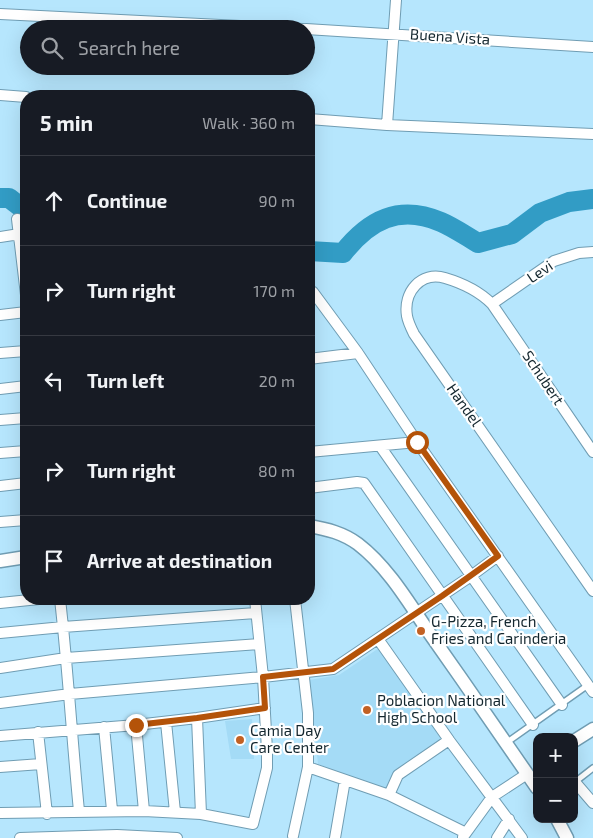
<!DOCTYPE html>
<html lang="en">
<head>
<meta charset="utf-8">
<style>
	:root { --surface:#171b24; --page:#20242c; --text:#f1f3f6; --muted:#9ea1a6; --line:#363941 }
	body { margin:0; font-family:"Exo 2",sans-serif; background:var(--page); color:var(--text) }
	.controls { position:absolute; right:15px; bottom:15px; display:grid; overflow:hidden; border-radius:10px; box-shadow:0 5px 20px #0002 }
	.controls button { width:45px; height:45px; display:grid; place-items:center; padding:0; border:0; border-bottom:1px solid var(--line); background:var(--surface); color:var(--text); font:25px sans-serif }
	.stop { position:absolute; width:15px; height:15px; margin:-11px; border:4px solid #b45309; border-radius:50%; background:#fff }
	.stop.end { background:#b45309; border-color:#fff; box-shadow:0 1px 5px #0008 }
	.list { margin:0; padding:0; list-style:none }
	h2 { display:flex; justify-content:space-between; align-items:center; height:65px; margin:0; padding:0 20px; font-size:21px }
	h2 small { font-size:16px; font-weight:400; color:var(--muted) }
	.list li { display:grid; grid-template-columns:32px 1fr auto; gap:15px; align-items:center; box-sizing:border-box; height:90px; padding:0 20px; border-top:1px solid var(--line) }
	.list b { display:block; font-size:19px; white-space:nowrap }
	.list em { font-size:16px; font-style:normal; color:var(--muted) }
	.icon { flex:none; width:28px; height:28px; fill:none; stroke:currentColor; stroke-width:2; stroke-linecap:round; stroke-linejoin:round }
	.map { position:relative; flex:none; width:593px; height:838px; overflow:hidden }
	.search { position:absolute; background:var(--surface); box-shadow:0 5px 20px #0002; left:20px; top:20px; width:295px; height:55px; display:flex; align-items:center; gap:12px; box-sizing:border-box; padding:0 18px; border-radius:28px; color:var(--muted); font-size:19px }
	.panel { position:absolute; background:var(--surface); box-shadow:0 5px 20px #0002; left:20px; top:90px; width:295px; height:515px; border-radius:20px }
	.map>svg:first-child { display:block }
	.built { fill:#a4dbf6 }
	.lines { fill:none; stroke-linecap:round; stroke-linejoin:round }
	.river { stroke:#329cc5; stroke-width:20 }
	.service-casing { stroke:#709db3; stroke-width:8 }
	.minor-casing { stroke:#709db3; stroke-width:12 }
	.tertiary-casing { stroke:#709db3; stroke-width:15 }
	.service { stroke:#fff; stroke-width:5 }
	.minor { stroke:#fff; stroke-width:10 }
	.tertiary { stroke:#fff; stroke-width:12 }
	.route { stroke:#b45309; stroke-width:6 }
	.poi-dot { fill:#c26124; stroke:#fff; stroke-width:2 }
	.labels { text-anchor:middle; stroke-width:4.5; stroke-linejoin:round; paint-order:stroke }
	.street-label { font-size:15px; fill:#14272f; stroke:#fff }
	.poi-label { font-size:15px; fill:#14272f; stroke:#fff; text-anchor:start }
</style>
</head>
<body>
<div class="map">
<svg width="593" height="838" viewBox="0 0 593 838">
	<rect width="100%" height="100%" fill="#b6e6fd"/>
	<!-- built -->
	<path class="built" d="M 379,648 L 442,740 L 387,791 L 318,764 L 309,680 L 339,675 Z
		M 252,719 L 254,759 L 231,759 L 225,721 Z"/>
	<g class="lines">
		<!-- river -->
		<path class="river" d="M 0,198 L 9,198 L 26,211
			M 309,251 L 343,253 C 369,220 399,204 441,222 C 453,227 466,236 478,243 L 512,234 L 540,213 L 569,202 L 593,199"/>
		<defs>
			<path id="service" d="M 506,743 L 588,685
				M 575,782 L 593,768"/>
			<path id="minor" d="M 0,14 L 303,29
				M 306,29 L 593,47
				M 0,95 L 26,97
				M 309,119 L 387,125 L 593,134
				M 387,125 L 396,0
				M 26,221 L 17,219 L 26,295
				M 0,237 L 13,235 L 18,236
				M 309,289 L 313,292 L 358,353 L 417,442 L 593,692
				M 492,304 L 554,261 L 579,253 L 593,252
				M 0,315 L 26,312
				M 0,353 L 26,351
				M 309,359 L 358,353
				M 0,389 L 26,386
				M 0,420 L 26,418
				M 380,446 L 562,705
				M 309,452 L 417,442
				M 593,452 L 492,304 C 480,292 462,283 445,278 C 421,271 403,292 407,316 C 408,322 411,328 414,334 L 593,591
				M 0,453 L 26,451
				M 0,486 L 26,483
				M 309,488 L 357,482 L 364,483 L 533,725
				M 0,522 L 26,520
				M 60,599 C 68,669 72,740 79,811
				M 0,603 L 39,599
				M 0,633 L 63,627 L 256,613
				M 378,639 L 449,740 L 522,838
				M 0,668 L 66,658 L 259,644
				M 0,703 L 70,694 L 263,677 L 333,669 L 471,576 L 498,556
				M 197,718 L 201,814
				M 166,722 L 175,812
				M 136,725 L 144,811
				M 104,727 L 112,810
				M 38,732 L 47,814
				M 0,736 L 136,725 L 197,718 L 265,708
				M 0,767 L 41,764
				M 308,767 L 389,795 L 466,833
				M 575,782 L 593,803
				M 389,795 L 398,775 L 449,740
				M 0,813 L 144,811 L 201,814 L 253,824 L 267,768 L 267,750 L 263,677 L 255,599
				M 293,836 L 308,767 L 308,713 L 295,599
				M 463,837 L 492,797 L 527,774
				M 20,838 L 117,835 L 177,838
				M 335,838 L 345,780
				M 497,838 L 509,819"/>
			<path id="tertiary" d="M 309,526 C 327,529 343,533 358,544 C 388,567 409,603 430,634 C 466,685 501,736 537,788
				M 0,561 L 26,557
				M 574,741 L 593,729
				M 557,819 L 567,838"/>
		</defs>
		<!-- service casing -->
		<use href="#service" class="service-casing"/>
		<!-- minor casing -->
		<use href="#minor" class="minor-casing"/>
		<!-- tertiary casing -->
		<use href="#tertiary" class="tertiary-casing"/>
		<!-- service -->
		<use href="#service" class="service"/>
		<!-- minor -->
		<use href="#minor" class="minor"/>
		<!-- tertiary -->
		<use href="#tertiary" class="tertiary"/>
	</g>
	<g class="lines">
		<!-- route -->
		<path class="route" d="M 136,725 L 197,718 L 265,708 L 263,677 L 333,669 L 442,596 L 498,556 L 417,442"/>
	</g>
	<!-- markers -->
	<g class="poi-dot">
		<circle cx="421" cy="631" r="5"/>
		<circle cx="367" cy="710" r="5"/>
		<circle cx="240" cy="740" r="5"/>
	</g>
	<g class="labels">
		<!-- street labels -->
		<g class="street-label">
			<text transform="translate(450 37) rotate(4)" y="5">Buena Vista</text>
			<text transform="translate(540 272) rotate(-34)" y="5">Levi</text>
			<text transform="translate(543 378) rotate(56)" y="5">Schubert</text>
			<text transform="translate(464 405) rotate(55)" y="5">Handel</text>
		</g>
		<!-- poi labels -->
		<g class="poi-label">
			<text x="431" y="627">G-Pizza, French<tspan x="431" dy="17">Fries and Carinderia</tspan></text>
			<text x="377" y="706">Poblacion National<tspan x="377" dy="17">High School</tspan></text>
			<text x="250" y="736">Camia Day<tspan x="250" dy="17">Care Center</tspan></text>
		</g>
	</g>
</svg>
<div class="controls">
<button>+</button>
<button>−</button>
</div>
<div class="stop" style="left:417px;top:442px"></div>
<div class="stop end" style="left:136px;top:725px"></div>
<div class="search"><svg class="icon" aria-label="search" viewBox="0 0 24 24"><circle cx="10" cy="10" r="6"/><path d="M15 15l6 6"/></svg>Search here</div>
<section class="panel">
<h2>5 min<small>Walk · 360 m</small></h2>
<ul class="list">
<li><svg class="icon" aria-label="ahead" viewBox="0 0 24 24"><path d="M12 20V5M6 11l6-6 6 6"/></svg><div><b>Continue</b></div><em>90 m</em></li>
<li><svg class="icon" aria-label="right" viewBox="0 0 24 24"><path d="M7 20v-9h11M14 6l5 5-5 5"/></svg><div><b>Turn right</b></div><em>170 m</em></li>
<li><svg class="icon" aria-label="left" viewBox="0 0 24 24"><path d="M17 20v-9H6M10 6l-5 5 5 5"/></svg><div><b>Turn left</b></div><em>20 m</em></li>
<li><svg class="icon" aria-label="right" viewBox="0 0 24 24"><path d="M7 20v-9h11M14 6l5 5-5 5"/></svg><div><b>Turn right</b></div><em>80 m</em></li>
<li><svg class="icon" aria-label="arrive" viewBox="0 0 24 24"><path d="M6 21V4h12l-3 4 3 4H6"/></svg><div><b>Arrive at destination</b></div></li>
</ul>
</section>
</div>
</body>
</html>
